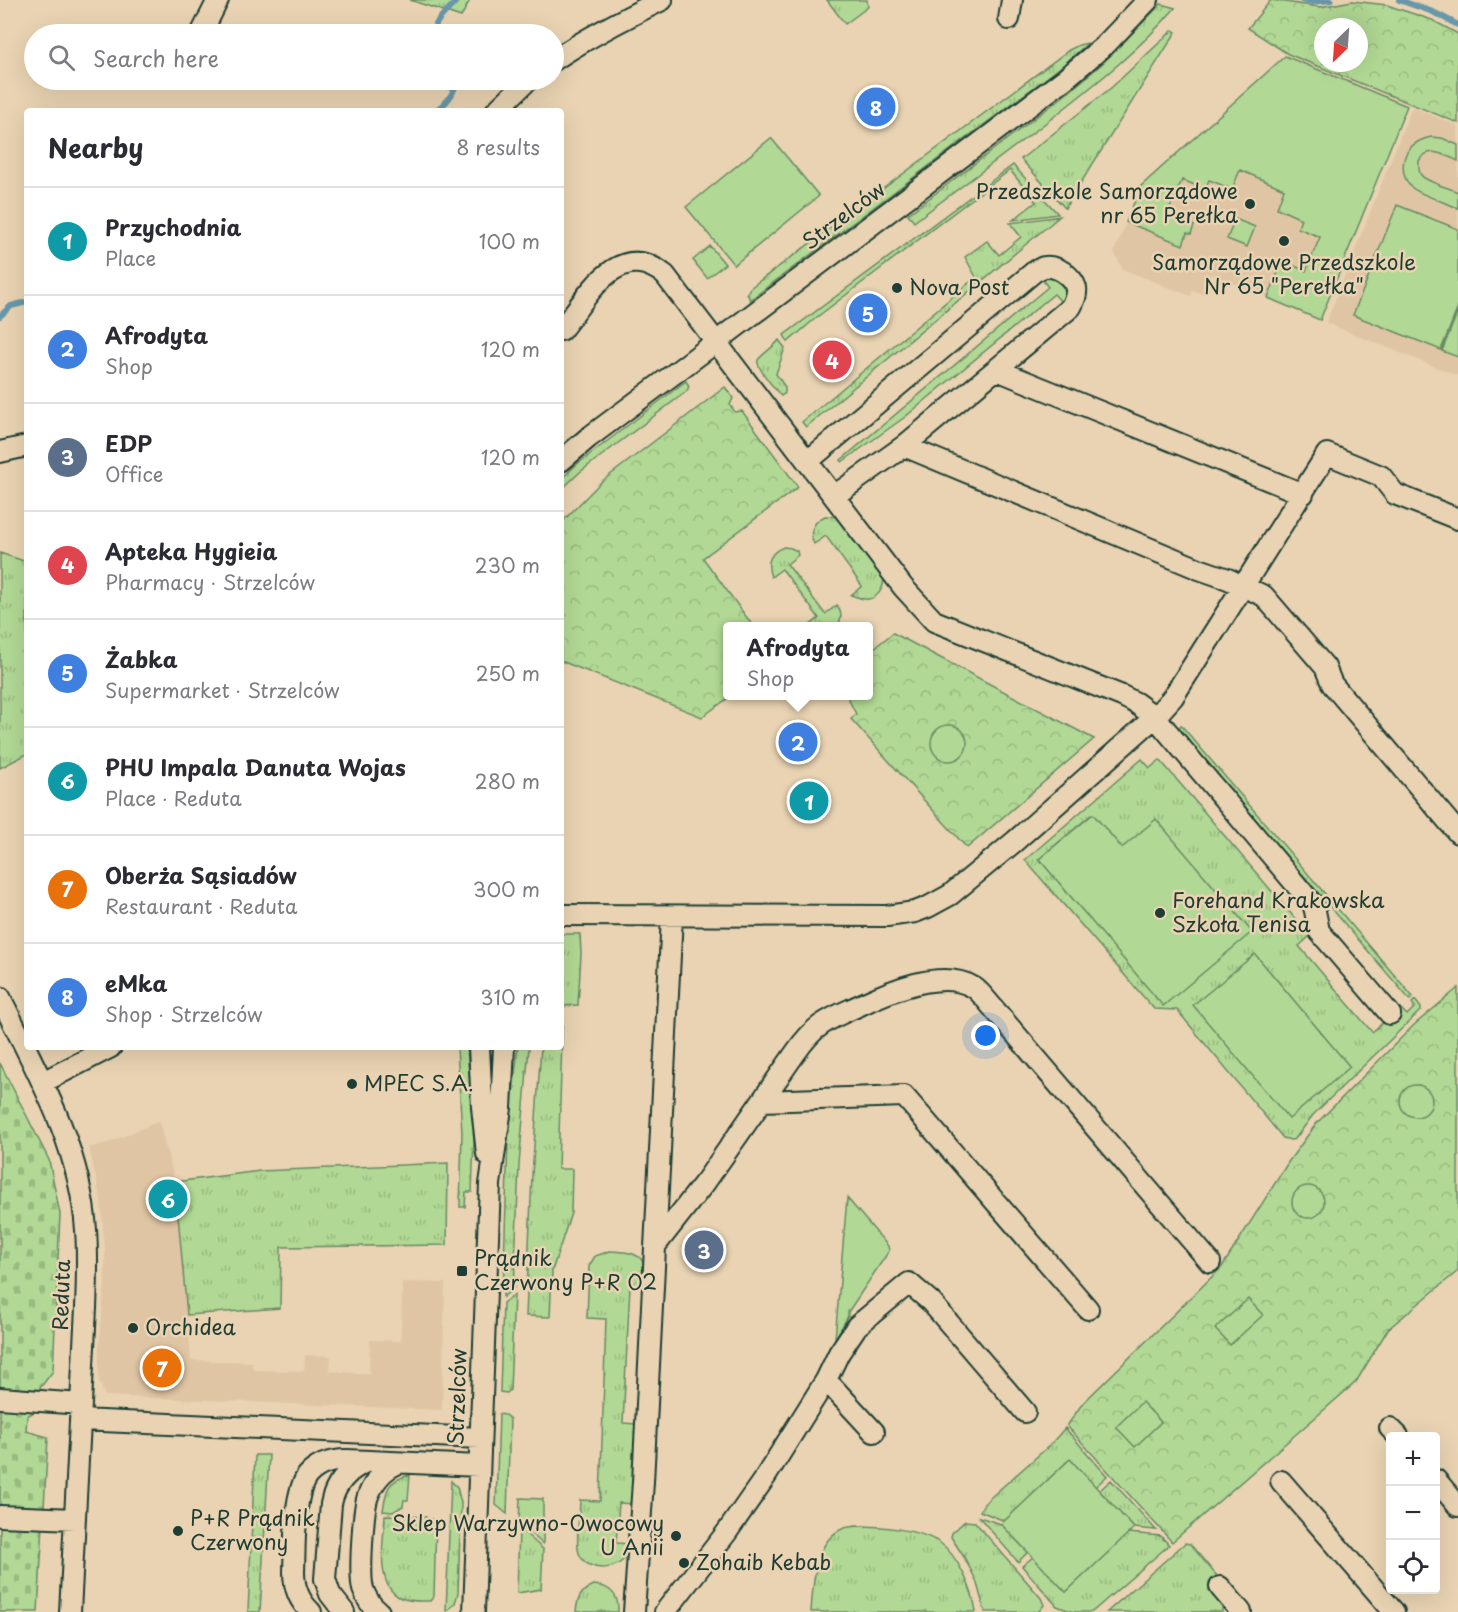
<!DOCTYPE html>
<html lang="en">
<head>
<meta charset="utf-8">
<style>
	:root { --surface:#fff; --page:#f7f7f7; --text:#2b2b33; --muted:#7c7c81; --line:#e1e1e2; --accent:#ea580c }
	body { margin:0; font-family:"Playpen Sans",sans-serif; background:var(--page); color:var(--text) }
	.controls { position:absolute; right:18px; bottom:18px; display:grid; overflow:hidden; border-radius:6px; box-shadow:0 6px 24px #0002 }
	.controls button { width:54px; height:54px; display:grid; place-items:center; padding:0; border:0; border-bottom:2px solid var(--line); background:var(--surface); color:var(--text); font:30px sans-serif }
	.compass { position:absolute; left:1314px; top:18px; width:54px; height:54px; border-radius:50%; background:var(--surface); box-shadow:0 6px 24px #0002; rotate:205deg }
	.you { position:absolute; left:986px; top:1036px; width:21px; height:21px; margin:-15px; border:4px solid #fff; border-radius:50%; background:#1a73e8; box-shadow:0 0 0 9px #1a73e833 }
	.badge { display:grid; place-items:center; width:39px; height:39px; border-radius:50%; background:var(--accent); color:#fff; font-size:20px; font-weight:700 }
	.pin { position:absolute; translate:-50% -50%; border:3px solid #fff; box-shadow:0 2px 6px #0006 }
	.popup { position:absolute; left:723px; top:622px; width:150px; height:78px; box-sizing:border-box; display:grid; place-content:center; border-radius:6px; background:var(--surface); filter:drop-shadow(0 2px 4px #0005); font-size:20px; white-space:nowrap; color:var(--muted) }
	.popup b { font-size:22px; color:var(--text) }
	.popup::after { content:''; position:absolute; left:50%; top:100%; margin-left:-12px; border:12px solid transparent; border-top-color:var(--surface) }
	.list { margin:0; padding:0; list-style:none }
	h2 { display:flex; justify-content:space-between; align-items:center; height:78px; margin:0; padding:0 24px; font-size:26px }
	h2 small { font-size:20px; font-weight:400; color:var(--muted) }
	.list li { display:grid; grid-template-columns:39px 1fr auto; gap:18px; align-items:center; box-sizing:border-box; height:108px; padding:0 24px; border-top:2px solid var(--line) }
	.list b { display:block; font-size:22px; white-space:nowrap }
	.list p { margin:0; font-size:20px; white-space:nowrap; color:var(--muted) }
	.list em { font-size:20px; font-style:normal; color:var(--muted) }
	.icon { flex:none; width:33px; height:33px; fill:none; stroke:currentColor; stroke-width:2; stroke-linecap:round; stroke-linejoin:round }
	.map { position:relative; flex:none; width:1458px; height:1612px; overflow:hidden }
	.search { position:absolute; background:var(--surface); box-shadow:0 6px 24px #0002; left:24px; top:24px; width:540px; height:66px; display:flex; align-items:center; gap:15px; box-sizing:border-box; padding:0 21px; border-radius:33px; color:var(--muted); font-size:22px }
	.panel { position:absolute; background:var(--surface); box-shadow:0 6px 24px #0002; left:24px; top:108px; width:540px; height:942px; border-radius:6px }
	.map>svg:first-child { display:block }
	.built { fill:#e0c5a4 }
	.grass { fill:url(#grass-tufts); stroke:#688a64; stroke-width:1.5; fill-rule:evenodd }
	.cemetery { fill:url(#cemetery-stones); stroke:#688a64; stroke-width:1.5 }
	.park { fill:url(#park-crowns); stroke:#688a64; stroke-width:1.5; fill-rule:evenodd }
	.garden { fill:#b1d894; stroke:#688a64; stroke-width:1.5 }
	.lines { fill:none; stroke-linecap:round; stroke-linejoin:round }
	.stream { stroke:#6897aa; stroke-width:6 }
	.minor-casing { stroke:#1f3d34; stroke-width:24 }
	.minor { stroke:#e9d3b2; stroke-width:20 }
	.poi-dot { fill:#1f3d34; stroke:#e9d3b2; stroke-width:2 }
	.labels { text-anchor:middle; stroke-width:5; stroke-linejoin:round; paint-order:stroke }
	.poi-label { font-size:21px; fill:#1f3d34; stroke:#e9d3b2; text-anchor:start }
	.street-label { font-size:21px; fill:#1f3d34; stroke:#e9d3b2 }
</style>
</head>
<body>
<div class="map">
<svg width="1458" height="1612" viewBox="0 0 1458 1612">
	<defs>
		<pattern id="grass-tufts" width="24" height="20" patternUnits="userSpaceOnUse" patternTransform="scale(1.5)"><rect width="24" height="20" fill="#b1d894"/><path d="M3 7l-1-3M5 7V3M7 7l1-3M15 17l-1-3M17 17v-4M19 17l1-3" fill="none" stroke="#98ba80"/></pattern>
		<pattern id="cemetery-stones" width="16" height="16" patternUnits="userSpaceOnUse" patternTransform="scale(1.5)"><rect width="16" height="16" fill="#b1d894"/><path d="M2 7V4a2 2 0 0 1 4 0v3zM10 15v-3a2 2 0 0 1 4 0v3z" fill="#98ba80"/></pattern>
		<pattern id="park-crowns" width="20" height="18" patternUnits="userSpaceOnUse" patternTransform="scale(1.5)"><rect width="20" height="18" fill="#b1d894"/><path d="M2 6a3 3 0 1 1 6 0M12 15a3 3 0 1 1 6 0" fill="none" stroke="#98ba80"/></pattern>
	</defs>
	<rect width="100%" height="100%" fill="#e9d3b2"/>
	<filter id="ink" filterUnits="userSpaceOnUse"><feTurbulence type="fractalNoise" baseFrequency=".0167" numOctaves="2"/><feDisplacementMap in="SourceGraphic" scale="12" xChannelSelector="R" yChannelSelector="G"/><feConvolveMatrix kernelMatrix="1 2 1 2 8 2 1 2 1" color-interpolation-filters="sRGB"/></filter>
	<g filter="url(#ink)">
		<!-- built -->
		<path class="built" d="M 1285,56 L 1407,106 L 1320,320 L 1211,274 L 1203,294 L 1193,290 L 1191,296 L 1122,269 L 1114,252 L 1141,186 Z
			M 1412,107 L 1458,126 L 1458,376 L 1326,323 Z
			M 159,1121 L 175,1182 L 191,1360 L 252,1362 L 253,1370 L 304,1371 L 305,1355 L 331,1356 L 330,1371 L 369,1374 L 370,1340 L 401,1341 L 402,1282 L 445,1283 L 442,1410 L 105,1396 L 99,1381 L 99,1348 L 105,1282 L 105,1249 L 101,1200 L 89,1148 L 110,1142 Z"/>
		<!-- grass -->
		<path class="grass" d="M 410,0 L 470,0 L 461,17 Z
			M 827,0 L 867,0 L 868,7 L 845,24 Z
			M 1161,4 L 1175,8 C 1140,49 1098,82 1056,115 C 1009,151 961,187 914,222 L 908,214 L 915,209 L 1069,92 L 1104,62 Z
			M 1173,30 L 1176,32 L 1065,208 L 1021,159 L 1112,87 Z
			M 1088,43 L 1057,70 L 750,300 L 747,293 L 750,288 L 1069,50 L 1079,45 Z
			M 1013,165 L 1058,214 L 1013,220 L 1036,202 L 1010,170 L 817,317 L 788,342 L 784,335 Z
			M 1060,216 L 806,427 L 802,422 L 976,277 L 965,257 L 987,241 L 999,255 L 1021,237 L 1010,223 Z
			M 1050,275 C 1063,283 1070,287 1063,304 L 1054,294 L 905,417 L 842,462 L 841,460 L 1048,287 L 1040,277 Z
			M 779,340 L 785,348 L 776,374 L 785,387 L 785,393 L 781,396 C 776,390 755,367 758,360 C 760,356 775,346 779,340 Z
			M 686,381 L 689,386 L 687,391 L 580,472 L 561,490 L 561,479 L 576,465 Z
			M 825,516 C 831,516 837,516 842,521 C 849,526 878,565 882,573 C 887,583 880,597 869,599 C 863,600 857,597 851,595 L 862,586 L 826,536 L 814,544 C 808,532 813,522 825,516 Z
			M 784,547 L 791,548 L 797,551 L 798,555 L 787,564 L 825,614 L 837,605 C 842,613 842,618 838,626 L 809,626 L 819,618 L 782,569 L 771,577 C 766,563 769,552 784,547 Z
			M 0,553 L 27,562 L 27,754 L 0,768 Z
			M 1181,725 L 1413,997 L 1410,1000 L 1178,729 Z
			M 1142,759 L 1150,768 L 1160,760 L 1310,936 L 1299,946 L 1372,1032 L 1400,1008 L 1407,1015 L 1415,1007 L 1412,1003 L 1415,1000 L 1421,1008 L 1421,1010 L 1313,1115 L 1295,1139 L 1291,1140 L 1283,1138 L 1177,1010 L 1154,1009 L 1025,860 ZM 1092,814 L 1122,848 L 1039,859 Z
			M 561,934 L 580,934 L 581,954 L 578,1005 L 563,1006 L 558,1169 L 572,1169 L 571,1213 L 552,1271 L 550,1317 L 526,1316 L 532,1175 L 541,1047 L 561,1047 Z
			M 457,1047 L 467,1047 L 474,1140 L 472,1192 L 466,1192 L 465,1207 L 460,1207 L 462,1133 Z
			M 518,1047 L 529,1047 L 519,1165 L 514,1288 L 503,1297 L 508,1139 Z
			M 448,1163 L 447,1245 L 281,1247 L 280,1308 L 187,1315 L 175,1182 L 260,1171 Z
			M 610,1251 C 622,1252 641,1251 645,1266 C 647,1272 645,1281 645,1287 L 630,1286 L 623,1423 L 637,1424 L 633,1504 L 619,1503 L 616,1543 L 631,1544 C 628,1572 587,1576 579,1553 C 575,1542 580,1513 580,1500 L 600,1501 L 606,1319 L 587,1318 L 589,1266 L 595,1256 Z
			M 514,1295 L 510,1390 L 507,1393 L 500,1392 L 503,1303 Z
			M 499,1414 L 505,1415 L 510,1419 L 507,1514 L 496,1505 Z
			M 1065,1428 L 1107,1476 L 1095,1487 L 1069,1460 L 1005,1521 L 980,1511 L 983,1505 L 990,1498 L 1050,1445 Z
			M 255,1455 L 269,1455 L 260,1612 L 248,1612 Z
			M 410,1475 L 408,1500 L 404,1500 L 403,1506 L 393,1512 L 383,1511 C 386,1490 387,1480 410,1475 Z
			M 1111,1480 L 1156,1530 L 1134,1528 L 1099,1491 Z
			M 451,1481 L 457,1487 L 461,1503 L 458,1593 L 455,1603 L 446,1612 Z
			M 520,1498 L 543,1499 L 543,1544 L 519,1524 Z
			M 385,1515 L 426,1517 L 427,1519 L 436,1520 L 434,1596 L 430,1601 C 421,1601 410,1602 401,1598 C 374,1586 384,1538 385,1515 Z
			M 979,1517 L 1001,1524 L 1028,1552 L 1018,1562 Z
			M 965,1521 L 975,1522 L 1041,1598 L 1044,1605 L 1038,1612 L 985,1612 L 976,1580 L 964,1557 L 951,1537 L 952,1533 Z
			M 856,1526 C 880,1526 918,1529 939,1542 C 958,1555 973,1590 976,1612 L 811,1612 C 813,1586 814,1541 842,1529 C 846,1527 852,1527 856,1526 Z
			M 519,1528 L 543,1549 L 541,1589 L 517,1593 Z
			M 1128,1533 L 1161,1536 L 1169,1545 L 1092,1612 L 1073,1612 L 1057,1606 L 1022,1566 L 1033,1557 L 1066,1592 Z
			M 1185,1543 L 1190,1544 L 1222,1582 L 1222,1612 L 1107,1612 Z
			M 594,1585 C 610,1586 619,1595 618,1612 L 576,1612 C 577,1599 581,1590 594,1585 Z"/>
		<!-- cemetery -->
		<path class="cemetery" d="M 0,1063 L 49,1160 L 60,1214 L 53,1371 L 40,1388 L 39,1409 L 27,1416 L 26,1431 L 48,1437 L 38,1612 L 0,1612 Z"/>
		<!-- park -->
		<path class="park" d="M 1271,0 L 1320,7 L 1352,1 L 1387,5 L 1432,20 L 1458,34 L 1458,123 L 1288,54 L 1248,28 ZM 1323,27 L 1359,27 L 1359,63 L 1323,63 Z
			M 725,387 L 733,398 L 730,405 L 735,412 L 742,411 L 798,487 L 703,558 L 753,626 L 728,626 L 728,696 L 731,696 L 702,717 L 561,661 L 561,523 L 601,482 Z
			M 893,633 L 1094,739 L 967,848 L 851,719 L 856,714 L 847,696 L 868,696 L 869,652 Z
			M 1458,988 L 1458,1271 L 1388,1329 L 1356,1382 L 1172,1542 L 1067,1426 L 1082,1404 L 1222,1267 L 1289,1161 L 1316,1124 L 1414,1025 Z"/>
		<!-- garden -->
		<path class="garden" d="M 1285,56 L 1407,106 L 1320,320 L 1268,298 L 1279,270 L 1276,268 L 1280,260 L 1306,271 L 1320,237 L 1298,228 L 1301,219 L 1277,208 L 1284,189 L 1240,170 L 1232,189 L 1209,180 L 1205,189 L 1182,180 L 1167,215 L 1194,226 L 1191,234 L 1187,233 L 1183,245 L 1126,222 L 1141,186 Z
			M 1431,137 L 1442,138 L 1458,145 L 1458,161 C 1445,155 1429,145 1419,161 C 1419,165 1418,171 1421,175 C 1426,182 1450,188 1458,192 L 1458,208 C 1447,203 1418,194 1411,187 C 1407,183 1405,178 1404,174 C 1400,154 1412,141 1431,137 Z
			M 771,138 L 819,196 L 734,265 L 686,207 Z
			M 1397,205 L 1458,229 L 1458,307 L 1441,350 L 1353,315 Z
			M 1235,219 L 1255,227 L 1247,247 L 1227,239 Z
			M 710,246 L 725,264 L 707,278 L 693,260 Z
			M 1458,311 L 1458,357 L 1442,351 Z
			M931 743a18 18 0 1 1 36 0a18 18 0 1 1-36 0Z
			M 1093,814 L 1122,848 L 1156,819 L 1252,932 L 1163,1006 L 1039,859 Z
			M 1255,954 L 1350,1067 L 1289,1119 L 1193,1005 Z
			M1400 1101a16 16 0 1 1 32 0a16 16 0 1 1-32 0Z
			M1292 1202a16 16 0 1 1 32 0a16 16 0 1 1-32 0Z
			M 847,1198 L 888,1246 L 889,1251 L 848,1312 L 848,1316 L 835,1339 Z
			M 1248,1299 L 1263,1315 L 1230,1345 L 1215,1329 Z
			M 1142,1402 L 1161,1422 L 1135,1447 L 1116,1427 Z
			M 1070,1459 L 1134,1528 L 1066,1592 L 1001,1524 Z"/>
		<g class="lines">
			<!-- stream -->
			<path class="stream" d="M 1302,0 L 1313,2 L 1331,0
				M 1399,0 L 1433,12 L 1458,25
				M 431,34 C 434,28 437,21 442,16 C 447,10 452,7 457,0
				M 434,111 C 447,104 454,94 457,80
				M 0,316 L 11,306 L 27,302"/>
			<defs>
				<path id="minor" d="M 1009,19 L 1012,0
					M 201,34 L 218,0
					M 554,60 C 588,37 625,18 662,0
					M 496,111 L 528,80
					M 561,330 C 586,300 617,236 665,275 L 903,587 L 934,621 L 1122,696 L 1136,703 L 1155,717 L 1314,906 L 1319,931 L 1390,1014
					M 997,370 L 1303,494
					M 904,446 L 1199,569 L 1228,579 L 1264,596 L 1325,667 L 1332,684 L 1458,833
					M 0,452 L 27,446
					M 561,461 L 588,438 L 671,376 L 1066,78 L 1106,44 L 1148,0
					M 808,461 L 1035,271 C 1038,270 1041,268 1044,267 C 1056,265 1072,275 1076,288 C 1077,295 1074,301 1071,307 L 904,446 L 834,496
					M 561,915 L 887,916 L 915,912 L 928,907 L 950,895 L 1014,842 L 1155,717 L 1173,697 L 1327,454 L 1381,476 L 1395,494 L 1458,519
					M 0,997 C 37,1072 80,1145 86,1230 C 88,1256 87,1282 86,1308 L 70,1612
					M 479,1047 L 482,1107 L 487,1154
					M 43,1082 L 111,1047
					M 762,1101 L 904,1096 L 1088,1309
					M 655,1246 L 706,1181 L 796,1052 C 803,1042 811,1032 821,1025 C 832,1017 845,1012 858,1006 C 887,992 941,968 973,987 C 977,989 980,993 983,996 L 1210,1262
					M 826,1380 L 874,1432
					M 0,1398 L 81,1404
					M 80,1420 L 480,1438
					M 1390,1428 L 1398,1436
					M 1436,1480 L 1458,1506
					M 1281,1481 L 1394,1612
					M 0,1516 L 75,1519
					M 1220,1587 L 1241,1612
					M 311,1612 C 299,1601 294,1588 294,1572 C 295,1549 293,1492 308,1475 C 318,1464 333,1460 347,1460 L 479,1466
					M 344,1612 L 330,1594 L 325,1579 L 331,1504 C 335,1483 348,1470 368,1461
					M 379,1612 C 371,1606 366,1598 363,1589 C 359,1575 363,1509 368,1496 C 374,1481 385,1468 399,1463
					M 474,1612 L 490,1184 L 501,1108 L 504,1047
					M 634,1612 L 643,1482 L 672,916
					M 665,1612 L 727,1532 L 766,1476 L 826,1380 L 839,1353 L 857,1326 L 909,1283 L 931,1302 L 1025,1412"/>
			</defs>
			<!-- minor casing -->
			<use href="#minor" class="minor-casing"/>
			<!-- minor -->
			<use href="#minor" class="minor"/>
		</g>
	</g>
	<!-- markers -->
	<g class="poi-dot">
		<circle cx="1250" cy="204" r="6"/>
		<circle cx="1284" cy="241" r="6"/>
		<circle cx="897" cy="288" r="6"/>
		<circle cx="1160" cy="913" r="6"/>
		<circle cx="352" cy="1084" r="6"/>
		<rect x="456" y="1265" width="12" height="12" rx="3"/>
		<circle cx="133" cy="1328" r="6"/>
		<circle cx="178" cy="1531" r="6"/>
		<circle cx="676" cy="1536" r="6"/>
		<circle cx="684" cy="1563" r="6"/>
	</g>
	<g class="labels">
		<!-- poi labels -->
		<g class="poi-label">
			<text x="1238" y="199" text-anchor="end">Przedszkole Samorządowe<tspan x="1238" dy="24">nr 65 Perełka</tspan></text>
			<text x="1284" y="270" text-anchor="middle">Samorządowe Przedszkole<tspan x="1284" dy="24">Nr 65 "Perełka"</tspan></text>
			<text x="909" y="295">Nova Post</text>
			<text x="1172" y="908">Forehand Krakowska<tspan x="1172" dy="24">Szkoła Tenisa</tspan></text>
			<text x="364" y="1091">MPEC S.A.</text>
			<text x="474" y="1266">Prądnik<tspan x="474" dy="24">Czerwony P+R 02</tspan></text>
			<text x="145" y="1335">Orchidea</text>
			<text x="190" y="1526">P+R Prądnik<tspan x="190" dy="24">Czerwony</tspan></text>
			<text x="664" y="1531" text-anchor="end">Sklep Warzywno-Owocowy<tspan x="664" dy="24">U Anii</tspan></text>
			<text x="696" y="1570">Zohaib Kebab</text>
		</g>
		<!-- street labels -->
		<g class="street-label">
			<text transform="translate(844 216) rotate(-37)" y="7">Strzelców</text>
			<text transform="translate(62 1295) rotate(-88)" y="7">Reduta</text>
			<text transform="translate(458 1397) rotate(-88)" y="7">Strzelców</text>
		</g>
	</g>
</svg>
<div class="controls">
<button>+</button>
<button>−</button>
<button><svg class="icon" aria-label="locate" viewBox="0 0 24 24"><circle cx="12" cy="12" r="6"/><path d="M12 2v4M12 18v4M2 12h4M18 12h4"/></svg></button>
</div>
<svg class="compass" viewBox="-18 -18 36 36"><path d="M0-13l5 13h-10z" fill="#e53935"/><path d="M0 13l5-13h-10z" fill="#7c7c81"/></svg>
<div class="you"></div>
<div class="pin badge" style="left:809px;top:801px;background:#0f9aa8">1</div>
<div class="pin badge" style="left:798px;top:742px;background:#3f7fe0">2</div>
<div class="popup"><b>Afrodyta</b>Shop</div>
<div class="pin badge" style="left:704px;top:1250px;background:#5c6f8a">3</div>
<div class="pin badge" style="left:832px;top:360px;background:#e0444e">4</div>
<div class="pin badge" style="left:868px;top:313px;background:#3f7fe0">5</div>
<div class="pin badge" style="left:168px;top:1199px;background:#0f9aa8">6</div>
<div class="pin badge" style="left:162px;top:1368px;background:#e8710a">7</div>
<div class="pin badge" style="left:876px;top:107px;background:#3f7fe0">8</div>
<div class="search"><svg class="icon" aria-label="search" viewBox="0 0 24 24"><circle cx="10" cy="10" r="6"/><path d="M15 15l6 6"/></svg>Search here</div>
<section class="panel">
<h2>Nearby<small>8 results</small></h2>
<ul class="list">
<li><span class="badge" style="background:#0f9aa8">1</span><div><b>Przychodnia</b><p>Place</p></div><em>100 m</em></li>
<li><span class="badge" style="background:#3f7fe0">2</span><div><b>Afrodyta</b><p>Shop</p></div><em>120 m</em></li>
<li><span class="badge" style="background:#5c6f8a">3</span><div><b>EDP</b><p>Office</p></div><em>120 m</em></li>
<li><span class="badge" style="background:#e0444e">4</span><div><b>Apteka Hygieia</b><p>Pharmacy · Strzelców</p></div><em>230 m</em></li>
<li><span class="badge" style="background:#3f7fe0">5</span><div><b>Żabka</b><p>Supermarket · Strzelców</p></div><em>250 m</em></li>
<li><span class="badge" style="background:#0f9aa8">6</span><div><b>PHU Impala Danuta Wojas</b><p>Place · Reduta</p></div><em>280 m</em></li>
<li><span class="badge" style="background:#e8710a">7</span><div><b>Oberża Sąsiadów</b><p>Restaurant · Reduta</p></div><em>300 m</em></li>
<li><span class="badge" style="background:#3f7fe0">8</span><div><b>eMka</b><p>Shop · Strzelców</p></div><em>310 m</em></li>
</ul>
</section>
</div>
</body>
</html>
